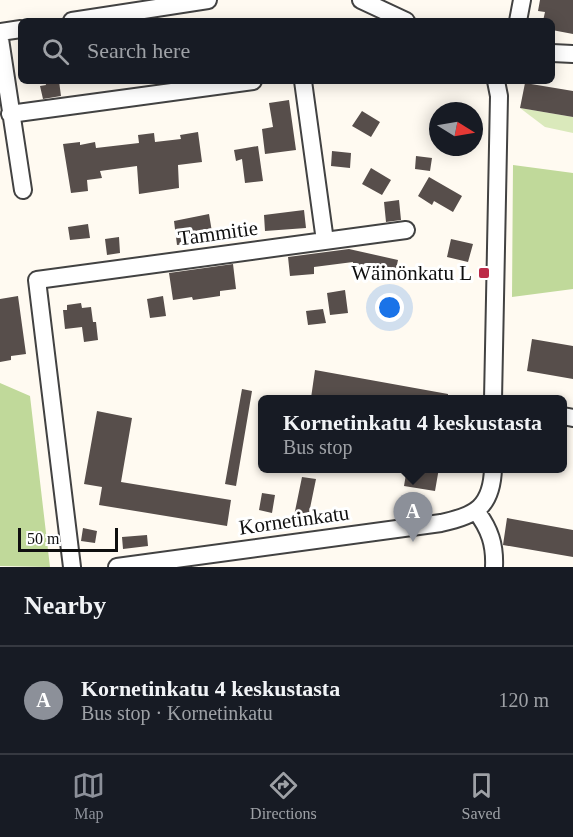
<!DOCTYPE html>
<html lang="en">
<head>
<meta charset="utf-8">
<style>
	:root { --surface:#171b24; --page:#242831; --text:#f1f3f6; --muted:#9ea1a6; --line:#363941; --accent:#8c9099 }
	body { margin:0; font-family:Georgia,serif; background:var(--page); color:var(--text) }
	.compass { position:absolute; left:429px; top:102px; width:54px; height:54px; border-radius:50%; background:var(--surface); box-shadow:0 3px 15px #0003; rotate:101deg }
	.scale { position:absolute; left:18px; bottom:15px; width:100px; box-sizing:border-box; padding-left:6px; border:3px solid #0f0f0f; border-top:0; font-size:16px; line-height:21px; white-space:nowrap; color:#0f0f0f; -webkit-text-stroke:4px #fff; paint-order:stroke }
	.you { position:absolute; left:390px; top:308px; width:21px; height:21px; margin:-15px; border:4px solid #fff; border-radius:50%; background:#1a73e8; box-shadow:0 0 0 9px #1a73e833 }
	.badge { display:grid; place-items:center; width:39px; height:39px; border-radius:50%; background:var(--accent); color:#fff; font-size:20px; font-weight:700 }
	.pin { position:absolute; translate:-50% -50px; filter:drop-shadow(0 2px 3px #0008) }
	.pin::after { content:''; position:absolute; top:32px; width:21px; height:18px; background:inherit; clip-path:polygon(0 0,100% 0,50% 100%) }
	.popup { position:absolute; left:258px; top:395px; width:309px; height:78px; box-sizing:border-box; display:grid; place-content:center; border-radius:9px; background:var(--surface); filter:drop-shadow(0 2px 4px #0005); font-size:20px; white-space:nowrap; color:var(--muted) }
	.popup b { font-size:22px; color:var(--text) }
	.popup::after { content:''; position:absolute; left:50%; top:100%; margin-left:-12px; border:12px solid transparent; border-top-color:var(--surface) }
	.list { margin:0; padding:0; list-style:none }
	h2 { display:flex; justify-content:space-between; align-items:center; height:78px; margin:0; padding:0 24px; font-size:26px }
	h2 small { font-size:20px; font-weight:400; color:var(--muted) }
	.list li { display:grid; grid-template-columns:39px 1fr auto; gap:18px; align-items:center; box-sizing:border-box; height:108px; padding:0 24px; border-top:2px solid var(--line) }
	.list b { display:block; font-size:22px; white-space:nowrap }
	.list p { margin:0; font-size:20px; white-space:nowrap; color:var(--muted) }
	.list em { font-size:20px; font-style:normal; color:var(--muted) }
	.icon { flex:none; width:33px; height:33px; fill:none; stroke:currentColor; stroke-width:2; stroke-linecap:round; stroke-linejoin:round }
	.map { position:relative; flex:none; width:573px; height:567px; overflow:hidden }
	.search { position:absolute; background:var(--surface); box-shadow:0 3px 15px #0003; left:18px; right:18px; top:18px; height:66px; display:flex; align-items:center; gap:15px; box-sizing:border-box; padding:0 21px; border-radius:9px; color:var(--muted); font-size:22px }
	.sheet { height:186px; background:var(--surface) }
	nav { display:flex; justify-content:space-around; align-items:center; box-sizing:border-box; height:84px; border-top:2px solid var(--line); background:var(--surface); font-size:16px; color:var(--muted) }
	nav a { display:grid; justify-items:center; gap:3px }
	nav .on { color:var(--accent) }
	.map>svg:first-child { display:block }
	.green { fill:#dae9bb }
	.forest { fill:#c0d99a }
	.building { fill:#574e4b }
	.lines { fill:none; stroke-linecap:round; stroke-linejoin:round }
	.minor-casing { stroke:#424242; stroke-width:20 }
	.minor { stroke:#fff; stroke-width:16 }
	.poi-dot { fill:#bc2a47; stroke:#fff; stroke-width:2 }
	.labels { text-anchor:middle; stroke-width:6; stroke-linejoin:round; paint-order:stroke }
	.street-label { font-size:21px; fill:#0f0f0f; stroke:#fff }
	.poi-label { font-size:21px; fill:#0f0f0f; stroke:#fff; text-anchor:end }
</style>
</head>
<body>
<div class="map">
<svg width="573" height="567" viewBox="0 0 573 567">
	<rect width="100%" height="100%" fill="#fffaf1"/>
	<!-- green -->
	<path class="green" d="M 520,108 L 573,117 L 573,133 L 545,127 Z"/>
	<!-- forest -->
	<path class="forest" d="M 513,165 L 573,173 L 573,289 L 512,297 Z
		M 0,383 L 30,396 L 50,567 L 0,566 Z"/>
	<!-- building -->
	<path class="building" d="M 540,0 L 573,0 L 573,34 L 552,30 L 552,21 L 543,21 L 545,12 L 538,11 Z
		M 45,81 L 59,81 L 61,96 L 43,99 L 40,86 L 46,85 Z
		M 525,83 L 573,91 L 573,117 L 520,108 Z
		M 289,100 L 296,150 L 265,154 L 262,129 L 273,127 L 269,103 Z
		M 362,111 L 380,122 L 371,137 L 352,126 Z
		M 198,132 L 202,162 L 178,165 L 179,188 L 139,194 L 137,166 L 100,171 L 102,178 L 87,180 L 88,191 L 71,193 L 63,144 L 80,142 L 80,145 L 95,142 L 96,148 L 139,143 L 138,135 L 154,133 L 155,142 L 181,139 L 180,135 Z
		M 258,146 L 263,181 L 245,183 L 242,159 L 236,161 L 234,150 Z
		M 332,151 L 351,153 L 350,168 L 331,166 Z
		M 416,156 L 432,158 L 430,171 L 415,169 Z
		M 371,168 L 391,180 L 382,195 L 362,184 Z
		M 429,177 L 462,196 L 453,212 L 434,201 L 432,205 L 418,196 Z
		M 399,200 L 401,220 L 386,222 L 384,202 Z
		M 304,210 L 306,228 L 265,231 L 264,215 Z
		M 209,214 L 213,238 L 202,240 L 202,242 L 177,245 L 174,221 Z
		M 88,224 L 90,238 L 70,240 L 68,227 Z
		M 119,237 L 120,253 L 107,255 L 105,239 Z
		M 451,239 L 473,244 L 468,262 L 447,257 Z
		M 349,249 L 398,260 L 394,279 L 352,269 L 353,262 L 314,267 L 314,274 L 290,276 L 288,257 Z
		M 233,264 L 236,289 L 220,291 L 220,296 L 193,300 L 192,297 L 173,300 L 169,273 Z
		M 345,290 L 348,313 L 330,315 L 327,293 Z
		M 18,296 L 26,354 L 11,356 L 11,360 L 0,362 L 0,299 Z
		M 163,296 L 166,316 L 150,318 L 147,299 Z
		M 81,303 L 82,308 L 91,307 L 93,322 L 96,322 L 98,340 L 84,342 L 82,327 L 65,329 L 63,310 L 67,310 L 67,305 Z
		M 323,309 L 326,323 L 308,325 L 306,311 Z
		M 532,339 L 573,346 L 573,379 L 527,371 Z
		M 315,370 L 448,394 L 448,399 L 321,399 L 311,398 Z
		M 242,389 L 252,391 L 236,486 L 225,484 Z
		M 97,411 L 132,418 L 121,482 L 231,500 L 227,526 L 99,505 L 102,487 L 84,484 Z
		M 407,468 L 439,468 L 435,491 L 404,486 Z
		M 302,477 L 316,479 L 308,518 L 294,516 Z
		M 262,493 L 275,495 L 272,513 L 259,510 Z
		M 507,518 L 573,530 L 573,557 L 503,545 Z
		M 83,528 L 97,531 L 95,543 L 81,541 Z
		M 147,535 L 148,546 L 123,549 L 122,537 Z"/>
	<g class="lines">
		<defs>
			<path id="minor" d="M 361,0 L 406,21
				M 72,21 L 208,0
				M 518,21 L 522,0
				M 0,32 L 21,29
				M 0,39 L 23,190
				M 552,53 L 573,54
				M 303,81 L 325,241
				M 10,114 L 253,81
				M 493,400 L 499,96 L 496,81
				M 563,416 L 573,418
				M 476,511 C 490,529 495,545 494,567
				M 72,567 L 37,280 L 406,230
				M 117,567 L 441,523 C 475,516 492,507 493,468"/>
		</defs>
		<!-- minor casing -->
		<use href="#minor" class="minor-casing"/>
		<!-- minor -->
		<use href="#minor" class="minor"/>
	</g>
	<!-- markers -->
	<rect class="poi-dot" x="478" y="267" width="12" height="12" rx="3"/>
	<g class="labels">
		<!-- street labels -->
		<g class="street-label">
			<text transform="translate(218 233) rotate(-8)" y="7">Tammitie</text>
			<text transform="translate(294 520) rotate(-8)" y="7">Kornetinkatu</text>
		</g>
		<!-- poi labels -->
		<g class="poi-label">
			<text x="472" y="280">Wäinönkatu L</text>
		</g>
	</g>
</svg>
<svg class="compass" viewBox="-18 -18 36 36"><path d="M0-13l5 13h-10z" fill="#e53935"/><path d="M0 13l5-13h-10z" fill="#9ea1a6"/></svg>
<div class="scale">50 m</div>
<div class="you"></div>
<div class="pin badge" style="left:413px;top:542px">A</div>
<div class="popup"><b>Kornetinkatu 4 keskustasta</b>Bus stop</div>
<div class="search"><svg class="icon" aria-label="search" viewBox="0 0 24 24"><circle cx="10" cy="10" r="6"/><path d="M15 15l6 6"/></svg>Search here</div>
</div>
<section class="sheet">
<h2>Nearby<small></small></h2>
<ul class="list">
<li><span class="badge">A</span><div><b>Kornetinkatu 4 keskustasta</b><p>Bus stop · Kornetinkatu</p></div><em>120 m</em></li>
</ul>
</section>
<nav>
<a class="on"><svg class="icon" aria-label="map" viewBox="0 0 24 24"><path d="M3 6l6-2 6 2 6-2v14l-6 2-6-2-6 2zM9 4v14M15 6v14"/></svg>Map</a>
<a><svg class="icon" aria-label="directions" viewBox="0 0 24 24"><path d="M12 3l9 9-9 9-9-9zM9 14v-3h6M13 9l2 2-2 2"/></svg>Directions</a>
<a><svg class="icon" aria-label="saved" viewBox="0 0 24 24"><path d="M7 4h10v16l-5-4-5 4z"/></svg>Saved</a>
</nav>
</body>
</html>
